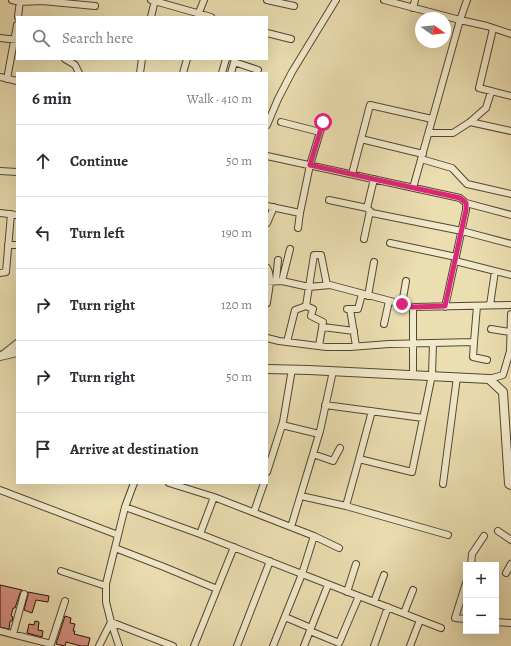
<!DOCTYPE html>
<html lang="en">
<head>
<meta charset="utf-8">
<style>
	:root { --surface:#fff; --page:#f2f2f3; --text:#2b2b33; --muted:#7c7c81; --line:#e1e1e2 }
	body { margin:0; font-family:Alegreya,serif; background:var(--page); color:var(--text) }
	.controls { position:absolute; right:12px; bottom:12px; display:grid; overflow:hidden; border-radius:0px; box-shadow:0 4px 16px #0002 }
	.controls button { width:36px; height:36px; display:grid; place-items:center; padding:0; border:0; border-bottom:1px solid var(--line); background:var(--surface); color:var(--text); font:20px sans-serif }
	.compass { position:absolute; left:415px; top:12px; width:36px; height:36px; border-radius:50%; background:var(--surface); box-shadow:0 4px 16px #0002; rotate:104deg }
	.stop { position:absolute; width:12px; height:12px; margin:-9px; border:3px solid #db2777; border-radius:50%; background:#fff }
	.stop.end { background:#db2777; border-color:#fff; box-shadow:0 1px 4px #0008 }
	.list { margin:0; padding:0; list-style:none }
	h2 { display:flex; justify-content:space-between; align-items:center; height:52px; margin:0; padding:0 16px; font-size:17px }
	h2 small { font-size:13px; font-weight:400; color:var(--muted) }
	.list li { display:grid; grid-template-columns:26px 1fr auto; gap:12px; align-items:center; box-sizing:border-box; height:72px; padding:0 16px; border-top:1px solid var(--line) }
	.list b { display:block; font-size:15px; white-space:nowrap }
	.list em { font-size:13px; font-style:normal; color:var(--muted) }
	.icon { flex:none; width:22px; height:22px; fill:none; stroke:currentColor; stroke-width:2; stroke-linecap:round; stroke-linejoin:round }
	.map { position:relative; flex:none; width:511px; height:646px; overflow:hidden }
	.search { position:absolute; background:var(--surface); box-shadow:0 4px 16px #0002; left:16px; top:16px; width:252px; height:44px; display:flex; align-items:center; gap:10px; box-sizing:border-box; padding:0 14px; border-radius:0px; color:var(--muted); font-size:15px }
	.panel { position:absolute; background:var(--surface); box-shadow:0 4px 16px #0002; left:16px; top:72px; width:252px; height:412px; border-radius:0px }
	.map>svg:first-child { display:block }
	.building { fill:#d79182; stroke:#211506 }
	.lines { fill:none; stroke-linecap:round; stroke-linejoin:round }
	.minor-casing { stroke:#544731; stroke-width:8 }
	.tertiary-casing { stroke:#544731; stroke-width:10 }
	.minor { stroke:#f2eacc; stroke-width:6 }
	.tertiary { stroke:#f2eacc; stroke-width:8 }
	.route { stroke:#db2777; stroke-width:5 }
</style>
</head>
<body>
<div class="map">
<svg width="511" height="646" viewBox="0 0 511 646">
	<rect width="100%" height="100%" fill="#ebdeb1"/>
	<filter id="stains"><feTurbulence type="fractalNoise" baseFrequency=".005" numOctaves="4"/><feColorMatrix values="0 0 0 0 .2 0 0 0 0 .09 0 0 0 0 .02 0 0 0 .5 -.17"/></filter>
	<radialGradient id="worn" r=".72"><stop offset=".6" stop-color="#630" stop-opacity="0"/><stop offset="1" stop-color="#630" stop-opacity=".3"/></radialGradient>
	<!-- building -->
	<path class="building" d="M 0,585 L 22,590 L 20,593 L 15,608 L 13,608 L 11,616 L 13,617 L 12,621 L 10,621 L 9,629 L 0,627 Z
		M 28,592 L 49,596 L 48,602 L 36,600 L 32,613 L 24,610 L 28,595 Z
		M 65,616 L 71,618 L 70,623 L 75,624 L 73,631 L 75,631 L 74,634 L 90,638 L 88,646 L 81,646 L 66,642 L 65,646 L 56,644 Z
		M 35,621 L 39,622 L 38,630 L 43,631 L 42,637 L 27,633 L 29,624 L 34,625 Z"/>
	<g class="lines">
		<defs>
			<path id="minor" d="M 12,0 L 20,2 L 42,1 L 95,6
				M 151,0 L 211,17
				M 267,0 L 294,6
				M 384,0 L 460,20 L 413,188
				M 467,0 L 460,20 L 487,26 L 511,34
				M 413,8 L 415,0
				M 198,15 L 204,0
				M 18,17 L 20,0
				M 151,17 L 155,0
				M 493,29 L 479,88 L 511,96
				M 267,33 L 291,39
				M 0,38 L 17,40
				M 65,59 L 75,65 L 79,73
				M 234,62 L 258,70
				M 140,73 L 142,59
				M 183,73 L 187,59
				M 222,73 L 226,59
				M 231,73 L 235,59
				M 0,77 L 17,81
				M 7,79 L 17,25
				M 281,122 L 320,132
				M 470,122 L 511,131
				M 267,125 L 278,99 L 292,72 L 336,0
				M 429,133 L 453,133 L 470,122 L 486,108 L 491,92
				M 361,139 L 423,154
				M 267,156 L 460,198 L 466,203 L 466,210 L 445,307
				M 421,159 L 452,168 L 467,184 L 511,194
				M 0,171 L 17,172
				M 352,174 L 370,105 L 432,119
				M 374,179 L 367,208 L 372,213 L 462,231 L 511,244
				M 329,200 L 367,208
				M 466,203 L 511,215
				M 267,206 L 300,213 L 310,165 L 323,122
				M 0,213 L 17,215
				M 267,223 L 274,207
				M 298,228 L 300,213
				M 364,239 L 370,211
				M 390,243 L 456,257
				M 8,245 L 17,245
				M 455,261 L 511,275
				M 267,268 C 273,277 268,293 267,303
				M 0,273 L 6,272 L 11,214
				M 276,280 L 278,260
				M 282,281 L 290,249
				M 267,282 L 282,281 L 309,287 L 330,285 L 413,307 L 511,305
				M 368,296 L 374,262
				M 402,304 L 406,281
				M 490,305 L 495,271
				M 306,306 L 314,255 L 321,255 L 327,285
				M 347,309 L 358,309 L 362,294
				M 350,309 L 356,346
				M 384,324 L 389,301
				M 323,327 L 354,331
				M 491,329 L 510,332
				M 267,338 L 279,341 L 326,347 L 350,347 L 389,344 L 474,342 L 473,357 L 487,360
				M 287,342 L 295,310 L 306,306 L 313,309 L 311,316 L 323,322 L 319,346
				M 474,342 L 477,306
				M 2,355 L 17,343
				M 413,375 L 413,307
				M 489,379 L 503,375 L 510,351 L 511,314
				M 325,405 L 423,418
				M 282,425 L 319,434
				M 313,454 L 333,461 L 340,448
				M 359,459 L 372,411
				M 267,472 L 283,422 L 292,369
				M 134,483 L 125,507 L 200,534 L 302,574 L 273,646
				M 169,483 L 214,497 L 314,536 L 302,574 L 441,628
				M 443,484 L 457,377
				M 0,490 L 118,535
				M 301,496 L 346,506 L 359,459 L 412,472 L 432,375 L 433,343
				M 346,506 L 448,535
				M 254,512 L 264,483
				M 291,527 L 320,431 L 333,371
				M 498,531 L 511,540
				M 200,534 L 214,497
				M 314,536 L 339,548
				M 115,548 L 164,567 L 217,589
				M 471,565 L 472,554 L 484,536
				M 61,571 L 106,586
				M 506,573 L 511,564
				M 466,583 L 455,618 L 466,619
				M 347,592 L 356,564
				M 374,602 L 384,575
				M 404,613 L 413,590
				M 285,617 L 311,628 L 304,646
				M 496,622 L 511,623
				M 311,628 L 328,585
				M 0,631 L 51,644 L 65,601
				M 310,631 L 339,643 L 359,596
				M 13,634 L 24,594
				M 99,646 L 111,622 L 173,646
				M 119,646 L 111,622 L 106,602 L 106,584 L 125,507
				M 194,646 L 234,547
				M 237,646 L 270,561
				M 374,646 L 388,607
				M 410,646 L 420,620"/>
			<path id="tertiary" d="M 0,356 L 17,352
				M 267,369 L 309,370 L 489,379 L 503,392 L 509,484 L 511,485"/>
		</defs>
		<!-- minor casing -->
		<use href="#minor" class="minor-casing"/>
		<!-- tertiary casing -->
		<use href="#tertiary" class="tertiary-casing"/>
		<!-- minor -->
		<use href="#minor" class="minor"/>
		<!-- tertiary -->
		<use href="#tertiary" class="tertiary"/>
	</g>
	<g class="lines">
		<!-- route -->
		<path class="route" d="M 323,122 L 310,165 L 460,198 L 466,203 L 466,210 L 445,306 L 413,307 L 402,304"/>
	</g>
	<rect width="100%" height="100%" filter="url(#stains)"/>
	<rect width="100%" height="100%" fill="url(#worn)"/>
</svg>
<div class="controls">
<button>+</button>
<button>−</button>
</div>
<svg class="compass" viewBox="-18 -18 36 36"><path d="M0-13l5 13h-10z" fill="#e53935"/><path d="M0 13l5-13h-10z" fill="#7c7c81"/></svg>
<div class="stop" style="left:323px;top:122px"></div>
<div class="stop end" style="left:402px;top:304px"></div>
<div class="search"><svg class="icon" aria-label="search" viewBox="0 0 24 24"><circle cx="10" cy="10" r="6"/><path d="M15 15l6 6"/></svg>Search here</div>
<section class="panel">
<h2>6 min<small>Walk · 410 m</small></h2>
<ul class="list">
<li><svg class="icon" aria-label="ahead" viewBox="0 0 24 24"><path d="M12 20V5M6 11l6-6 6 6"/></svg><div><b>Continue</b></div><em>50 m</em></li>
<li><svg class="icon" aria-label="left" viewBox="0 0 24 24"><path d="M17 20v-9H6M10 6l-5 5 5 5"/></svg><div><b>Turn left</b></div><em>190 m</em></li>
<li><svg class="icon" aria-label="right" viewBox="0 0 24 24"><path d="M7 20v-9h11M14 6l5 5-5 5"/></svg><div><b>Turn right</b></div><em>120 m</em></li>
<li><svg class="icon" aria-label="right" viewBox="0 0 24 24"><path d="M7 20v-9h11M14 6l5 5-5 5"/></svg><div><b>Turn right</b></div><em>50 m</em></li>
<li><svg class="icon" aria-label="arrive" viewBox="0 0 24 24"><path d="M6 21V4h12l-3 4 3 4H6"/></svg><div><b>Arrive at destination</b></div></li>
</ul>
</section>
</div>
</body>
</html>
